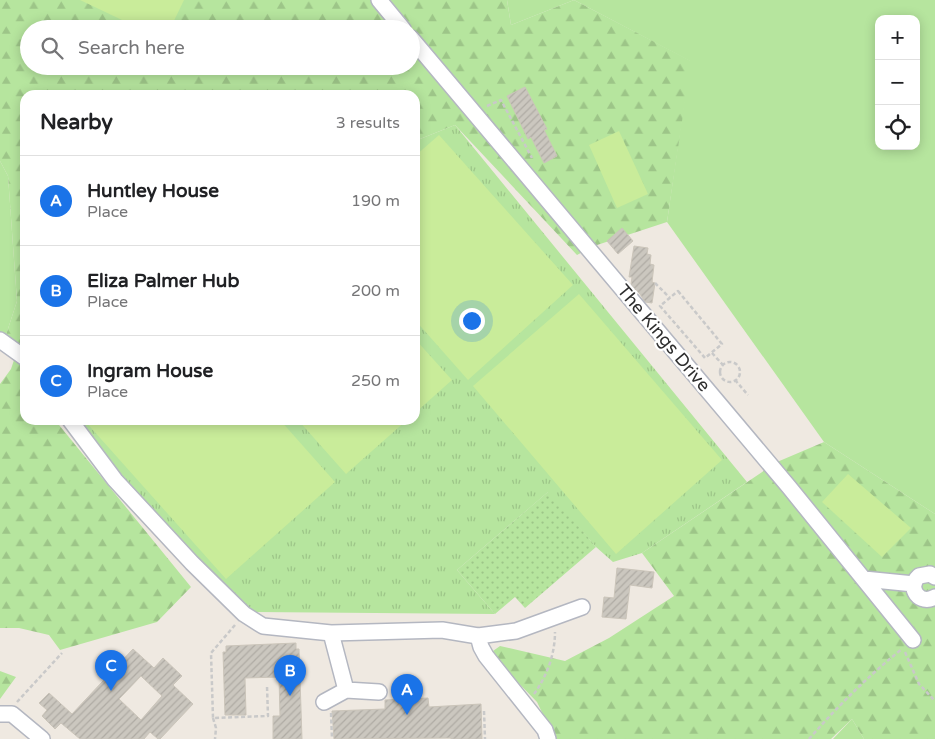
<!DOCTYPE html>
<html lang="en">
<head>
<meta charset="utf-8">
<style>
	:root { --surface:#fff; --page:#f2f2f2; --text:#202124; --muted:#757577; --line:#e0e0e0; --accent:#1a73e8 }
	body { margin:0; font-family:"Varela Round",sans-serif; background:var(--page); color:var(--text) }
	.controls { position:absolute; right:15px; top:15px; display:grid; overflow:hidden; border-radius:10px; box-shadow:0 2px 12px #0003 }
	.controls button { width:45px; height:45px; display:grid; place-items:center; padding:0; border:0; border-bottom:1px solid var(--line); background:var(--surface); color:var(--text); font:25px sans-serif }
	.you { position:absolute; left:471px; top:320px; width:18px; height:18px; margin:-12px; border:4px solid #fff; border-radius:50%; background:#1a73e8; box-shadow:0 0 0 8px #1a73e833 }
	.badge { display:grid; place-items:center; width:32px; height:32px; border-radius:50%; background:var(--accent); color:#fff; font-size:16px; font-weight:700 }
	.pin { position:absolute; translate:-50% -41px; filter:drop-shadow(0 1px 2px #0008) }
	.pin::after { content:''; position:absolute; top:26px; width:18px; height:15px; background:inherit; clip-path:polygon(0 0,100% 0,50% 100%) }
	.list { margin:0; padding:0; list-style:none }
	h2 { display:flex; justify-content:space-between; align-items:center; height:65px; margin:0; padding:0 20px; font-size:21px }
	h2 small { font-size:16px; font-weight:400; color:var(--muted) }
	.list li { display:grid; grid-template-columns:32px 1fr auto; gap:15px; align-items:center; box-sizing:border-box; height:90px; padding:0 20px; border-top:1px solid var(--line) }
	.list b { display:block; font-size:19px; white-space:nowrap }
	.list p { margin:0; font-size:16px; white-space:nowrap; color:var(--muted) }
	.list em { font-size:16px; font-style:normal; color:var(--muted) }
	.icon { flex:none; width:28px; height:28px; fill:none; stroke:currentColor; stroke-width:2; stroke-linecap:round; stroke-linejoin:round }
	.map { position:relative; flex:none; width:935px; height:739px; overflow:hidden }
	.search { position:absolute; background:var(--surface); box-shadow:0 2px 12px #0003; left:20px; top:20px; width:400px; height:55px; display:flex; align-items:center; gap:12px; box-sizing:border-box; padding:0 18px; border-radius:28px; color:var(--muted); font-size:19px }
	.panel { position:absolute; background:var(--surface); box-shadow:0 2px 12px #0003; left:20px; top:90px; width:400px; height:335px; border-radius:15px }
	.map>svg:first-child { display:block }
	.grass { fill:#b6e59e; fill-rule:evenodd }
	.forest { fill:url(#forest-firs); fill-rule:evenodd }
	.park { fill:url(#park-tufts) }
	.garden { fill:url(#garden-dots) }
	.pitch { fill:#c9ec9a }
	.building { fill:url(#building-hatch); stroke:#cbc5ba; fill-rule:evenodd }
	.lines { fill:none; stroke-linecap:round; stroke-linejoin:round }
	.minor-casing { stroke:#b4b7c1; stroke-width:18 }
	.path { stroke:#c9c9c9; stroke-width:2.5; stroke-dasharray:4 2.5; stroke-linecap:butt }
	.minor { stroke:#fff; stroke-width:15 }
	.labels { text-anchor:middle; stroke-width:4.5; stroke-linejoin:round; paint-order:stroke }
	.street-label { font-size:18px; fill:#2e2e2e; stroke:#fff }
</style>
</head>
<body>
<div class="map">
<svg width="935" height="739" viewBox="0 0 935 739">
	<defs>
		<pattern id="forest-firs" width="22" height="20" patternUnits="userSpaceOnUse" patternTransform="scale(1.25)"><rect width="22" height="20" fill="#b6e59e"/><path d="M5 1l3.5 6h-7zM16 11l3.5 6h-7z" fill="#9dc588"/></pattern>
		<pattern id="park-tufts" width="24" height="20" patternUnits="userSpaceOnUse" patternTransform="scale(1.25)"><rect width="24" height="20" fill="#b6e59e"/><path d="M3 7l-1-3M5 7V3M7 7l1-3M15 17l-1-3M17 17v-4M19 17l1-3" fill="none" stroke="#9dc588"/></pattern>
		<pattern id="garden-dots" width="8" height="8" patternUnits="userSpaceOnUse" patternTransform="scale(1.25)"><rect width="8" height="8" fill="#b6e59e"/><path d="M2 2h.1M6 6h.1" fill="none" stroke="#9dc588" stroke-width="1.8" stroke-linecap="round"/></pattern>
		<pattern id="building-hatch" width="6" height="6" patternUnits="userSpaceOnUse" patternTransform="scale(1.25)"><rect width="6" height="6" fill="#cbc7bf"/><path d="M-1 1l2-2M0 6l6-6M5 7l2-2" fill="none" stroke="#afaba4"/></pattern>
	</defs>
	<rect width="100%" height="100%" fill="#efe9e1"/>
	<!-- grass -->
	<path class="grass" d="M 507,0 L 935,0 L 935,514 L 824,442 L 667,222 L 690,61 L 574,0 L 511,25 ZM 879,19 L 916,19 L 916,146 L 879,146 Z
		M 0,161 L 8,176 L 17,301 L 6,335 L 0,333 Z
		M 852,719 L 864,739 L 833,739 Z"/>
	<!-- forest -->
	<path class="forest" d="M 0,0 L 507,0 L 511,25 L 574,0 L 691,61 L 667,222 L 594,246 L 577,255 L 455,125 L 415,141 L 415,95 L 25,95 L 25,420 L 55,420 L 191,587 L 157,622 L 60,650 L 49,635 L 19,628 L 0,628 L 0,384 L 11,369 L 15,357 L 6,335 L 17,301 L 8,176 L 0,161 ZM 29,29 L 411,29 L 411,66 L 29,66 Z
		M 824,442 L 935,514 L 935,739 L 864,739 L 852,719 L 831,739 L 555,739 L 537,702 L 495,659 L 493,651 L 500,646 L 565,661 L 609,638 L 674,596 L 642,553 L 777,462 Z
		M 0,671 L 16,677 L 0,699 Z"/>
	<!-- park -->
	<path class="park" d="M 455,125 L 747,482 L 642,553 L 613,562 L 596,547 L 548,492 L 457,570 L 495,614 L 249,612 L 124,480 L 79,420 L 415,420 L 415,141 Z"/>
	<!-- garden -->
	<path class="garden" d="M 549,491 L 596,547 L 525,608 L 515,597 L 495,614 L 457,570 Z"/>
	<!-- pitch -->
	<path class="pitch" d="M 80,0 L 184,0 L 170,29 L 141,29 Z
		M 619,131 L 648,194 L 617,208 L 589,145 Z
		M 439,135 L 573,285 L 468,380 L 415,320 L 415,156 Z
		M 579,294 L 722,460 L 616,554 L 473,386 Z
		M 415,339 L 452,380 L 415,413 Z
		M 84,420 L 280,420 L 335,482 L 226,579 Z
		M 298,420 L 407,420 L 346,474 Z
		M 848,474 L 911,528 L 882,557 L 822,502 Z"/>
	<!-- building -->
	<path class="building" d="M 525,87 L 547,129 L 544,130 L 557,156 L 544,163 L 531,137 L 528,139 L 507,96 Z
		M 622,228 L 633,241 L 618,254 L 607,241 Z
		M 634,246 L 648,248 L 647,254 L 651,255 L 650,264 L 654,265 L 652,282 L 655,283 L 652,303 L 645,302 L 640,294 L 631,285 L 632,277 L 629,277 Z
		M 617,568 L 654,572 L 652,588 L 630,585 L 626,619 L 602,617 L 604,597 L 614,598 Z
		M 296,643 L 296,649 L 299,649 L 302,739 L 273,739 L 273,716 L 280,716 L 279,677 L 245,678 L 246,715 L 225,715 L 223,652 L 226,652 L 226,646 Z
		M 133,649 L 154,668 L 163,658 L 182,676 L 173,685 L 193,704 L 160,739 L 158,739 L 150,732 L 144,739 L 80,739 L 61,723 L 55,729 L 42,716 L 47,710 L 39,703 L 49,693 L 72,714 ZM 141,676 L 162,696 L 141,720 L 119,699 Z
		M 428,698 L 429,707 L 481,704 L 482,739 L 451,739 L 451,738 L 334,739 L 332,711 L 385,709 L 385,700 Z"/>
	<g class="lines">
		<defs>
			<path id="minor" d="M 379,0 L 403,29
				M 411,38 L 789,487 L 913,640
				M 0,340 L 25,358
				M 70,420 L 115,480 L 192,563 L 244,614 L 263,626 L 331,633 L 442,630 L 478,636 L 516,631 L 582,607
				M 935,577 L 930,574 L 919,576 C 906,588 920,606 935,597
				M 864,579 L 914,584
				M 331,633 L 346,690
				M 478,636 L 481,647 L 486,656 L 545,730 L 548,739
				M 324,702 L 346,690 L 379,692
				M 0,714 L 12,714 L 42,739"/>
		</defs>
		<!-- minor casing -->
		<use href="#minor" class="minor-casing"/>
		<!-- path -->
		<path class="path" d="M 487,106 L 501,100 L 532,158
			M 655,283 L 670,298
			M 678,291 L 722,344 L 705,358 L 660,306 Z
			M 712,353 L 723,365
			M720 372a10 10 0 1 1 20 0a10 10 0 1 1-20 0Z
			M 735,380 L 748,395
			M 235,625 L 211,653 L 213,718 L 268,716 L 267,686
			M 905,652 L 919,684 L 935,701
			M 534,694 C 547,676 555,654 555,632
			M 17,702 L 62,653
			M 484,711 L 485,739
			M 331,713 L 332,739
			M 213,718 L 216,728 L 215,739
			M 809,739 C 838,706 868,676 902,649"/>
		<!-- minor -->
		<use href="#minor" class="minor"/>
	</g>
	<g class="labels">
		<!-- street labels -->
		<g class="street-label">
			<text transform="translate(664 338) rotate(50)" y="6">The Kings Drive</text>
		</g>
	</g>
</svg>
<div class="controls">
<button>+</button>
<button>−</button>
<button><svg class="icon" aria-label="locate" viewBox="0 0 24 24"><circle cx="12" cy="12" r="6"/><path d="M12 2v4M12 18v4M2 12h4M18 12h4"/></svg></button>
</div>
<div class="you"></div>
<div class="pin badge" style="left:407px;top:715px">A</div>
<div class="pin badge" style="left:290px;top:696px">B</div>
<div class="pin badge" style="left:111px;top:691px">C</div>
<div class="search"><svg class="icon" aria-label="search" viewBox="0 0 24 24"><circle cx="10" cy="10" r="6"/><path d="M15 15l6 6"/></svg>Search here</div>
<section class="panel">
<h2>Nearby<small>3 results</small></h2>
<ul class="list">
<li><span class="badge">A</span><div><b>Huntley House</b><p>Place</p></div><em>190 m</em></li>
<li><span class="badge">B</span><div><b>Eliza Palmer Hub</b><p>Place</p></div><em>200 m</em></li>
<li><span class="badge">C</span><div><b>Ingram House</b><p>Place</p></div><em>250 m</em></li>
</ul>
</section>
</div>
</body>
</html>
